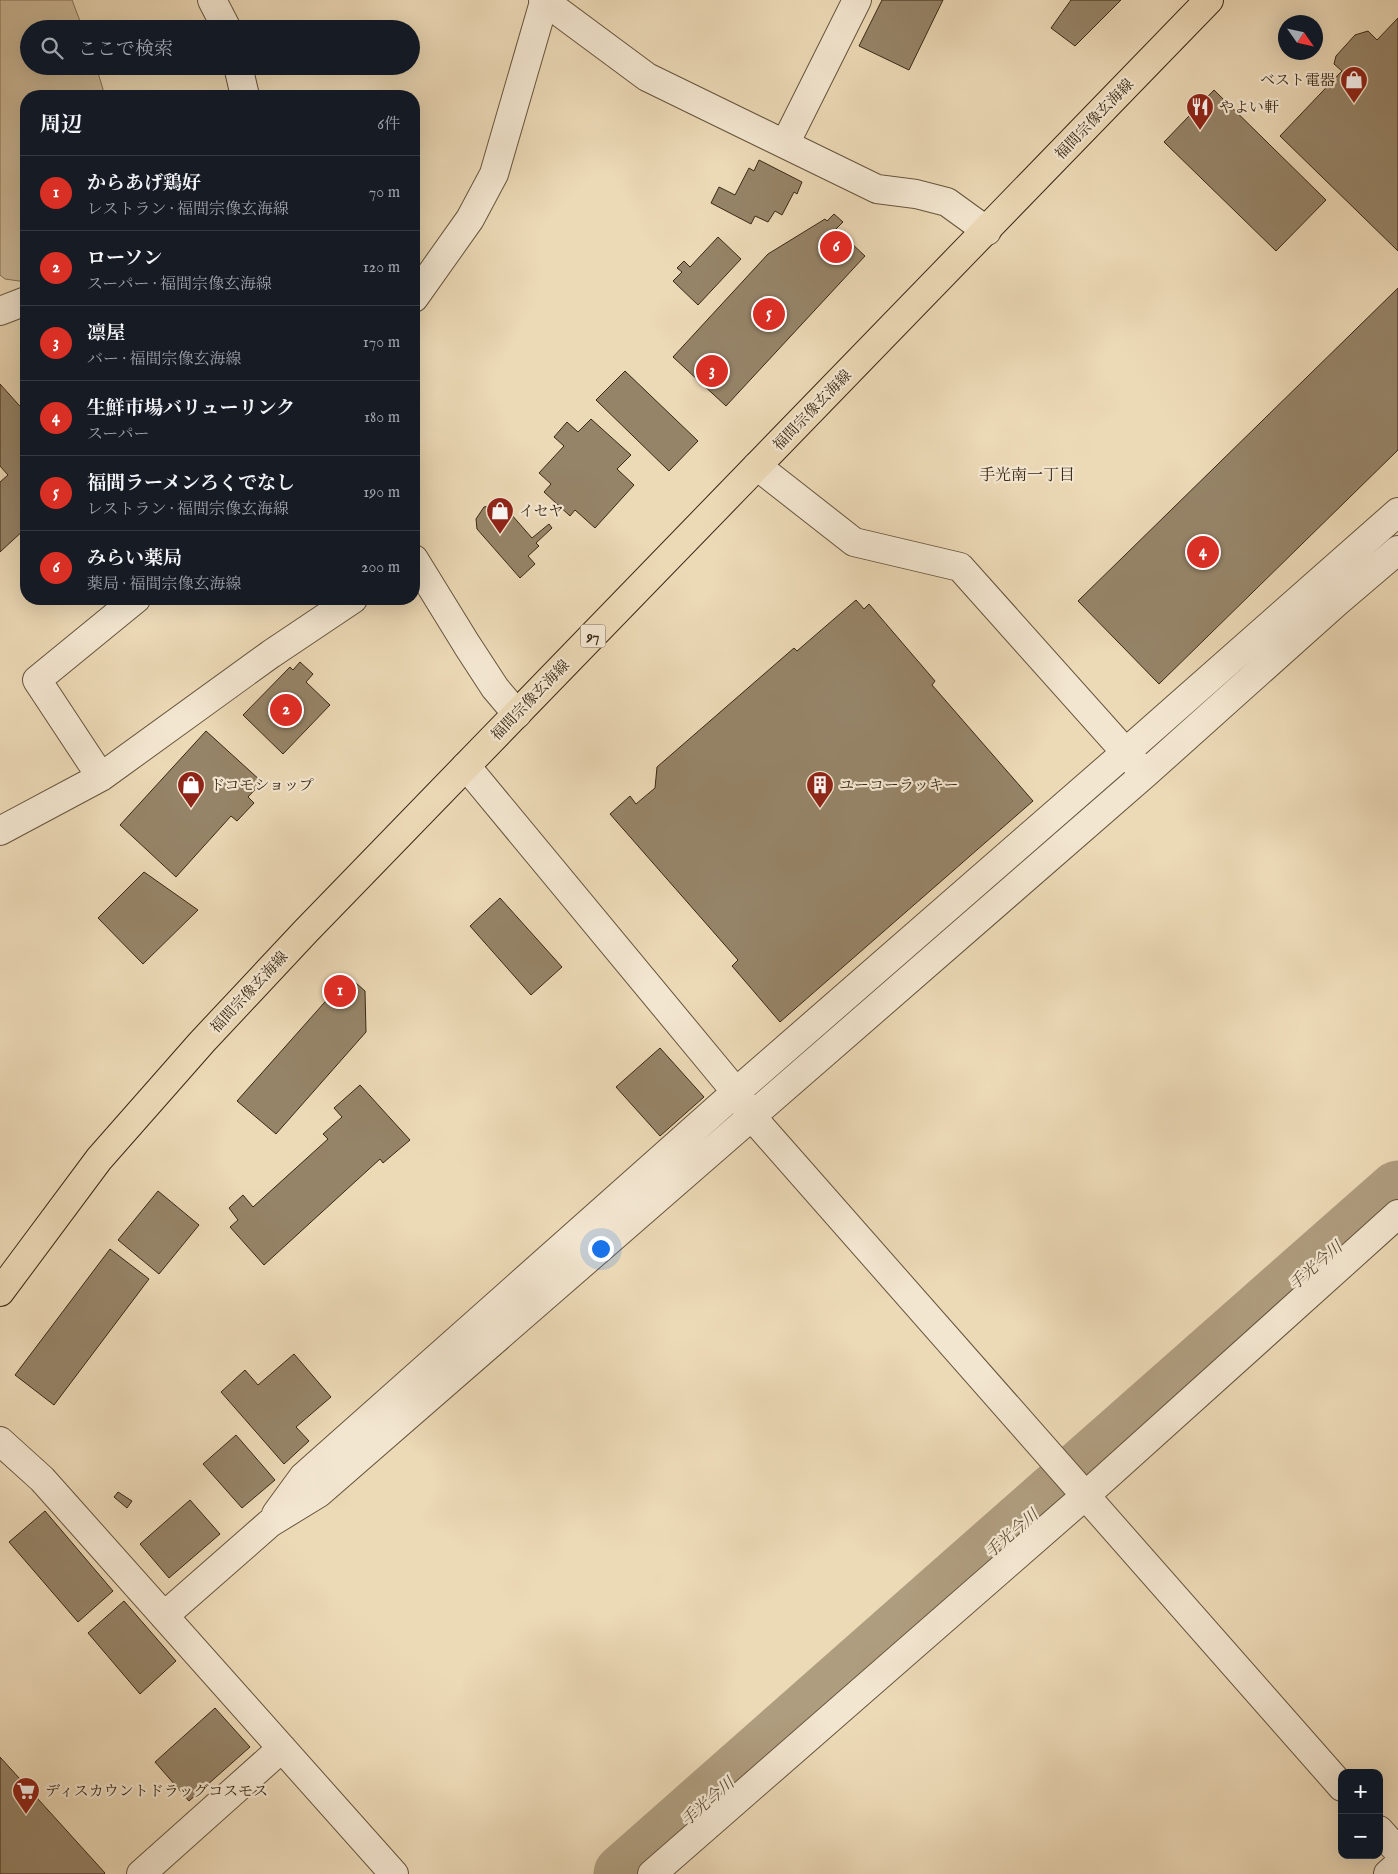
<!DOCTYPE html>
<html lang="ja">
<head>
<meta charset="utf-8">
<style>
	:root { --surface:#171b24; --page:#242831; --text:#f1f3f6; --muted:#9ea1a6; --line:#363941; --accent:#d93025 }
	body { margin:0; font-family:"IM FELL English","Noto Serif JP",serif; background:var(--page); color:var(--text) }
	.controls { position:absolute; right:15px; bottom:15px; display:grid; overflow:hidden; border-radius:10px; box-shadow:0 5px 20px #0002 }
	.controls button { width:45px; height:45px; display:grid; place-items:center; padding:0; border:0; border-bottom:1px solid var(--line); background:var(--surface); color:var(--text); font:25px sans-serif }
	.compass { position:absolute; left:1278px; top:15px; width:45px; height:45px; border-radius:50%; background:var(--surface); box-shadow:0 5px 20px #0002; rotate:124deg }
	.you { position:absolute; left:600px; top:1248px; width:18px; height:18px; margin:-12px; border:4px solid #fff; border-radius:50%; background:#1a73e8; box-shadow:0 0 0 8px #1a73e833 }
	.badge { display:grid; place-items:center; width:32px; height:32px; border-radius:50%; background:var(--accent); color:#fff; font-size:16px; font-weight:700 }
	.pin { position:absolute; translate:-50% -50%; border:2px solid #fff; box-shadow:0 1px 5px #0006 }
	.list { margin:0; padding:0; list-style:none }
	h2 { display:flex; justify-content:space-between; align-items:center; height:65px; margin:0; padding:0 20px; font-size:21px }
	h2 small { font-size:16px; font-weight:400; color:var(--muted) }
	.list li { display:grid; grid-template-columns:32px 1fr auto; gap:15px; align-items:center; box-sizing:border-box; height:75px; padding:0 20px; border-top:1px solid var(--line) }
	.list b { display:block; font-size:19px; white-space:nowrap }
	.list p { margin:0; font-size:16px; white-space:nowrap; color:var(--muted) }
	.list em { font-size:16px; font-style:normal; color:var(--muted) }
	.icon { flex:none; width:28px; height:28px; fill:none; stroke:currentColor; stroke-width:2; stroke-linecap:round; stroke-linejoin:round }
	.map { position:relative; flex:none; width:1398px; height:1874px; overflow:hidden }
	.search { position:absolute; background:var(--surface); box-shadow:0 5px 20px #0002; left:20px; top:20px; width:400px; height:55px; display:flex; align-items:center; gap:12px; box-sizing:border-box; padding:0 18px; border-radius:28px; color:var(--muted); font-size:19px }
	.panel { position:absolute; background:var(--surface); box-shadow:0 5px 20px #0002; left:20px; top:90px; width:400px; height:515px; border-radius:20px }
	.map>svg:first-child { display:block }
	.green { fill:#cebb9a; stroke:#847257 }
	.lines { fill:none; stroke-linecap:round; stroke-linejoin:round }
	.stream { stroke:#806e54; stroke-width:10 }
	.river { stroke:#af9d7f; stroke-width:61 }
	.building { fill:#968468; stroke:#392814 }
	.minor-casing { stroke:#66543c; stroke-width:30 }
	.major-casing { stroke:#392814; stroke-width:30 }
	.minor { stroke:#f3e6d0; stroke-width:28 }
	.major { stroke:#ecd9b6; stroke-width:28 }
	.labels { text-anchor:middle; stroke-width:4.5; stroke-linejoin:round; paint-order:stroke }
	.shield { fill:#f3e6d0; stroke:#71614c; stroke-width:1 }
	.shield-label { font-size:14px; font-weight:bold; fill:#392814 }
	.poi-label { font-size:15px; fill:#392814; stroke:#f3e6d0; text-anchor:start }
	.street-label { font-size:15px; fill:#392814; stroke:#f3e6d0 }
	.neighbourhood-label { font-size:16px; fill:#392814; stroke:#f3e6d0 }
	.water-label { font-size:16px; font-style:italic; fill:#5c4b34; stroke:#f3e6d0 }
</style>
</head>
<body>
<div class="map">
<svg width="1398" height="1874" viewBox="0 0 1398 1874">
	<rect width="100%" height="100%" fill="#ecd9b6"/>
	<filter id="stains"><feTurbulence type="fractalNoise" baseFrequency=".004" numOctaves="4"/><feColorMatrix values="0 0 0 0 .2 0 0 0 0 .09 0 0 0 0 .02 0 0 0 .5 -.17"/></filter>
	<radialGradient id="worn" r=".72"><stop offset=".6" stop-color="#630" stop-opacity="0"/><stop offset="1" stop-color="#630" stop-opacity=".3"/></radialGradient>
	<!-- green -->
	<path class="green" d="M 0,0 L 72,0 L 83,29 L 29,29 L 29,66 L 96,66 L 105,96 L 26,96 L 26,282 L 5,279 L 0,275 Z"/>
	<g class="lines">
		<!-- stream -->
		<path class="stream" d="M 754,1095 L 896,971
			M 658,1180 L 723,1122"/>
		<!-- river -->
		<path class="river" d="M 624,1874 L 1398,1191"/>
	</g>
	<!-- building -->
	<path class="building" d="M 882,0 L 943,0 L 909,70 L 859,46 Z
		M 1071,0 L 1121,0 L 1075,46 L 1051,28 Z
		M 1398,18 L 1398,251 L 1280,136 L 1342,71 L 1334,64 L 1336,56 L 1355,35 L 1368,31 L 1377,40 Z
		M 1214,90 L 1326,200 L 1276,251 L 1164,142 Z
		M 759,160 L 802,182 L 797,194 L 794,192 L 782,215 L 775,211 L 768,222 L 755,216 L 751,224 L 711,203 L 719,187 L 735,195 L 749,168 L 754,171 Z
		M 834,214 L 843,222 L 836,229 L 865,256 L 726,406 L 673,357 L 768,254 L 825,219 L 827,221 Z
		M 718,237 L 741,259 L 698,305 L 673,281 L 682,272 L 677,268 L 684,261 L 690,267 Z
		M 1398,288 L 1398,450 L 1159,684 L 1078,601 Z
		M 625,371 L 698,441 L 669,471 L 596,400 Z
		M 0,384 L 26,413 L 26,528 L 0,552 L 0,482 L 8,475 L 0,466 Z
		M 591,419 L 631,455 L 617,469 L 634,485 L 595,528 L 575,510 L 570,516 L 544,492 L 551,484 L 539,473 L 564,446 L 554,437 L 567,422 L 578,432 Z
		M 496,504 L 503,505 L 532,538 L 549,524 L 552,528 L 536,543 L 539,546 L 528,556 L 535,564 L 520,578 L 477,529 L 476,519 L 484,507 Z
		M 856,600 L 864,609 L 869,604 L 935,681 L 932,685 L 1033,801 L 780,1022 L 732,966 L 738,960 L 610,814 L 630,796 L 636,804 L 655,788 L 657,767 L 794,648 L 797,651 Z
		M 300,662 L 313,674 L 306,682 L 330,705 L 283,754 L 243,715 L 290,667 L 293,670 Z
		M 206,731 L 262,782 L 248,797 L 254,803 L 237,821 L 231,816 L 176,877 L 120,825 Z
		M 144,872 L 198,910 L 143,964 L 98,918 Z
		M 500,898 L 562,967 L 531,995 L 470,926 Z
		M 348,976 L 365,991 L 366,1032 L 276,1134 L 237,1101 Z
		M 660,1048 L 704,1097 L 660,1136 L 616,1087 Z
		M 360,1085 L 410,1140 L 383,1163 L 380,1159 L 264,1265 L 230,1227 L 238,1220 L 229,1208 L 243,1195 L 253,1207 L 328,1139 L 323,1134 L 342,1117 L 334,1108 Z
		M 158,1191 L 199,1225 L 159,1274 L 118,1240 Z
		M 110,1249 L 149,1279 L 54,1405 L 15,1375 Z
		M 294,1354 L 331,1397 L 296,1427 L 309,1441 L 284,1464 L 221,1392 L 245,1370 L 258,1385 Z
		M 236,1435 L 275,1480 L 242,1508 L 203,1464 Z
		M 118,1492 L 132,1501 L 127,1508 L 114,1497 Z
		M 190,1500 L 220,1534 L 169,1578 L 140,1544 Z
		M 45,1511 L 113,1591 L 78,1622 L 9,1542 Z
		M 124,1601 L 176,1661 L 140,1694 L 88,1633 Z
		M 215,1708 L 250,1747 L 189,1801 L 155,1762 Z
		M 0,1757 L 105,1873 L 104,1874 L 0,1874 Z"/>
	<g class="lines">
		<defs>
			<path id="minor" d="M 212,0 L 227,29
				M 543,0 L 647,77 L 877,189 L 916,194 L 947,202 L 987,231
				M 238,66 L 245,96
				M 785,144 L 857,0
				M 414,298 L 470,219 L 494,174 L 544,2
				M 0,311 L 26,301
				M 757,466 L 854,542 L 960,567 L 1137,765
				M 414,559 L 467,645 L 495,688 L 517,714
				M 466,766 L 736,1092 L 752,1117 L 1342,1787
				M 101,777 L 37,680 L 136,599
				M 0,831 L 101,777 L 271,654 L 353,599
				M 0,1441 L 42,1479 L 394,1874
				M 276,1514 L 303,1477 L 736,1092 L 1126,752 L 1398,512
				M 164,1616 L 270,1523 L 319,1493 L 1145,774 L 1337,602 L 1398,550
				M 1379,1830 L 1398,1851
				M 141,1874 L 282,1748
				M 652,1874 L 1086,1495 L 1398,1214
				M 1388,1874 L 1398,1865"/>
			<path id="major" d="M 0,1292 L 99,1159 L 202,1042 L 306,931 L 1209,0"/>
		</defs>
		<!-- minor casing -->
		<use href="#minor" class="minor-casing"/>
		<!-- major casing -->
		<use href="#major" class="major-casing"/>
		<!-- minor -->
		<use href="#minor" class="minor"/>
		<!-- major -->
		<use href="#major" class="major"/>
	</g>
	<!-- icons -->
	<defs>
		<symbol id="shop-pin" viewBox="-11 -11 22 30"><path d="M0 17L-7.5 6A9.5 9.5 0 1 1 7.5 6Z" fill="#8f2418" stroke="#f3e6d0"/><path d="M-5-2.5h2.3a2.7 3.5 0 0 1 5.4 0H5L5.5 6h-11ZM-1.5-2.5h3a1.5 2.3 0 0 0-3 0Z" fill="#fff"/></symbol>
		<symbol id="restaurant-pin" viewBox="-11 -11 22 30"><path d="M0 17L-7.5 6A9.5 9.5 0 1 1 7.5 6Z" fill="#8f2418" stroke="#f3e6d0"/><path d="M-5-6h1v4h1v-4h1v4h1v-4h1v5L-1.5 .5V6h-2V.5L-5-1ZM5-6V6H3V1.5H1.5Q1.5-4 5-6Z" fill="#fff"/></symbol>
		<symbol id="building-pin" viewBox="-11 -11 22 30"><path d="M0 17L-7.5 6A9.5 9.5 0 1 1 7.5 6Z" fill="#8f2418" stroke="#f3e6d0"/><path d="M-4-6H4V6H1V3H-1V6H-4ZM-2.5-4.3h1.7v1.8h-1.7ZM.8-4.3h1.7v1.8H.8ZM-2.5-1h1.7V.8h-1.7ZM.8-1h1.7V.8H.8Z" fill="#fff"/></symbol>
		<symbol id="supermarket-pin" viewBox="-11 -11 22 30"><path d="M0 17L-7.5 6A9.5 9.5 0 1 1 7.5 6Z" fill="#8f2418" stroke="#f3e6d0"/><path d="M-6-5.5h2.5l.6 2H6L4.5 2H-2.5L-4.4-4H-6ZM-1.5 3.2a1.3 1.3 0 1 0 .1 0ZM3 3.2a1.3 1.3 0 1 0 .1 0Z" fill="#fff"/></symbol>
	</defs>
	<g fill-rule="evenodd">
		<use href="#shop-pin" x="1338" y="64" width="32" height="43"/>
		<use href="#restaurant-pin" x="1184" y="91" width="32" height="43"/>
		<use href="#shop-pin" x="484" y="495" width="32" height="43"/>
		<use href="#shop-pin" x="175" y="769" width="32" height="43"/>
		<use href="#building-pin" x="804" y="769" width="32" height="43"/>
		<use href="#supermarket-pin" x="10" y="1775" width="32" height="43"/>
	</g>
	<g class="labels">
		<!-- shield labels -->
		<rect class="shield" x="580.5" y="624.5" width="25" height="23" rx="4"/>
		<g class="shield-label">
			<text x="593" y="641">97</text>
		</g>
		<!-- poi labels -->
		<g class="poi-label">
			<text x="1335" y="85" text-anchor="end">ベスト電器</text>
			<text x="1219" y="112">やよい軒</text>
			<text x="519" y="516">イセヤ</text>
			<text x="210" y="790">ドコモショップ</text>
			<text x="839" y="790">ユーコーラッキー</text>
			<text x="45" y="1796">ディスカウントドラッグコスモス</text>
		</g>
		<!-- street labels -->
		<g class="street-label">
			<text transform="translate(1094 119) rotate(-46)" y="5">福間宗像玄海線</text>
			<text transform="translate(812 410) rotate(-46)" y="5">福間宗像玄海線</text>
			<text transform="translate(530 700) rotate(-46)" y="5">福間宗像玄海線</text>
			<text transform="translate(249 992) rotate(-47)" y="5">福間宗像玄海線</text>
		</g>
		<!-- neighbourhood labels -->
		<g class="neighbourhood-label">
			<text x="1027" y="480">手光南一丁目</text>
		</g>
		<!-- water labels -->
		<g class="water-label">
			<text transform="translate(1315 1265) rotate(-41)" y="6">手光今川</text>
			<text transform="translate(1011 1533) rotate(-41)" y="6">手光今川</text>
			<text transform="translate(707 1801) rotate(-41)" y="6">手光今川</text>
		</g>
	</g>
	<rect width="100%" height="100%" filter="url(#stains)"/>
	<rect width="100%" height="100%" fill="url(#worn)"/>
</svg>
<div class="controls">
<button>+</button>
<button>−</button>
</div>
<svg class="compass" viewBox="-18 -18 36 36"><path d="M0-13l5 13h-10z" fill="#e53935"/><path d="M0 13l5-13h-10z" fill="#9ea1a6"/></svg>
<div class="you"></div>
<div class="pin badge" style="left:340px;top:991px">1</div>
<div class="pin badge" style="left:286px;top:710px">2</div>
<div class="pin badge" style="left:712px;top:371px">3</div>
<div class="pin badge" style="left:1203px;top:552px">4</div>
<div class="pin badge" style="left:769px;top:314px">5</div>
<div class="pin badge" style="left:836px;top:247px">6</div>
<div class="search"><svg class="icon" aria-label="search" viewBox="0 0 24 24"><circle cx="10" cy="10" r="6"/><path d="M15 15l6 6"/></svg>ここで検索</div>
<section class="panel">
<h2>周辺<small>6件</small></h2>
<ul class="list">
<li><span class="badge">1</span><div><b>からあげ鶏好</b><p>レストラン · 福間宗像玄海線</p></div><em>70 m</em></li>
<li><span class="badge">2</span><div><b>ローソン</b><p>スーパー · 福間宗像玄海線</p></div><em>120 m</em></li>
<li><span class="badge">3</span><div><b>凛屋</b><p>バー · 福間宗像玄海線</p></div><em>170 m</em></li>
<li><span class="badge">4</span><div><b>生鮮市場バリューリンク</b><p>スーパー</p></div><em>180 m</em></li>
<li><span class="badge">5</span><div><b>福間ラーメンろくでなし</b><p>レストラン · 福間宗像玄海線</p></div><em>190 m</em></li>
<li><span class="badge">6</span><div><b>みらい薬局</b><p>薬局 · 福間宗像玄海線</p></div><em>200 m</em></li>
</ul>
</section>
</div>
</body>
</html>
